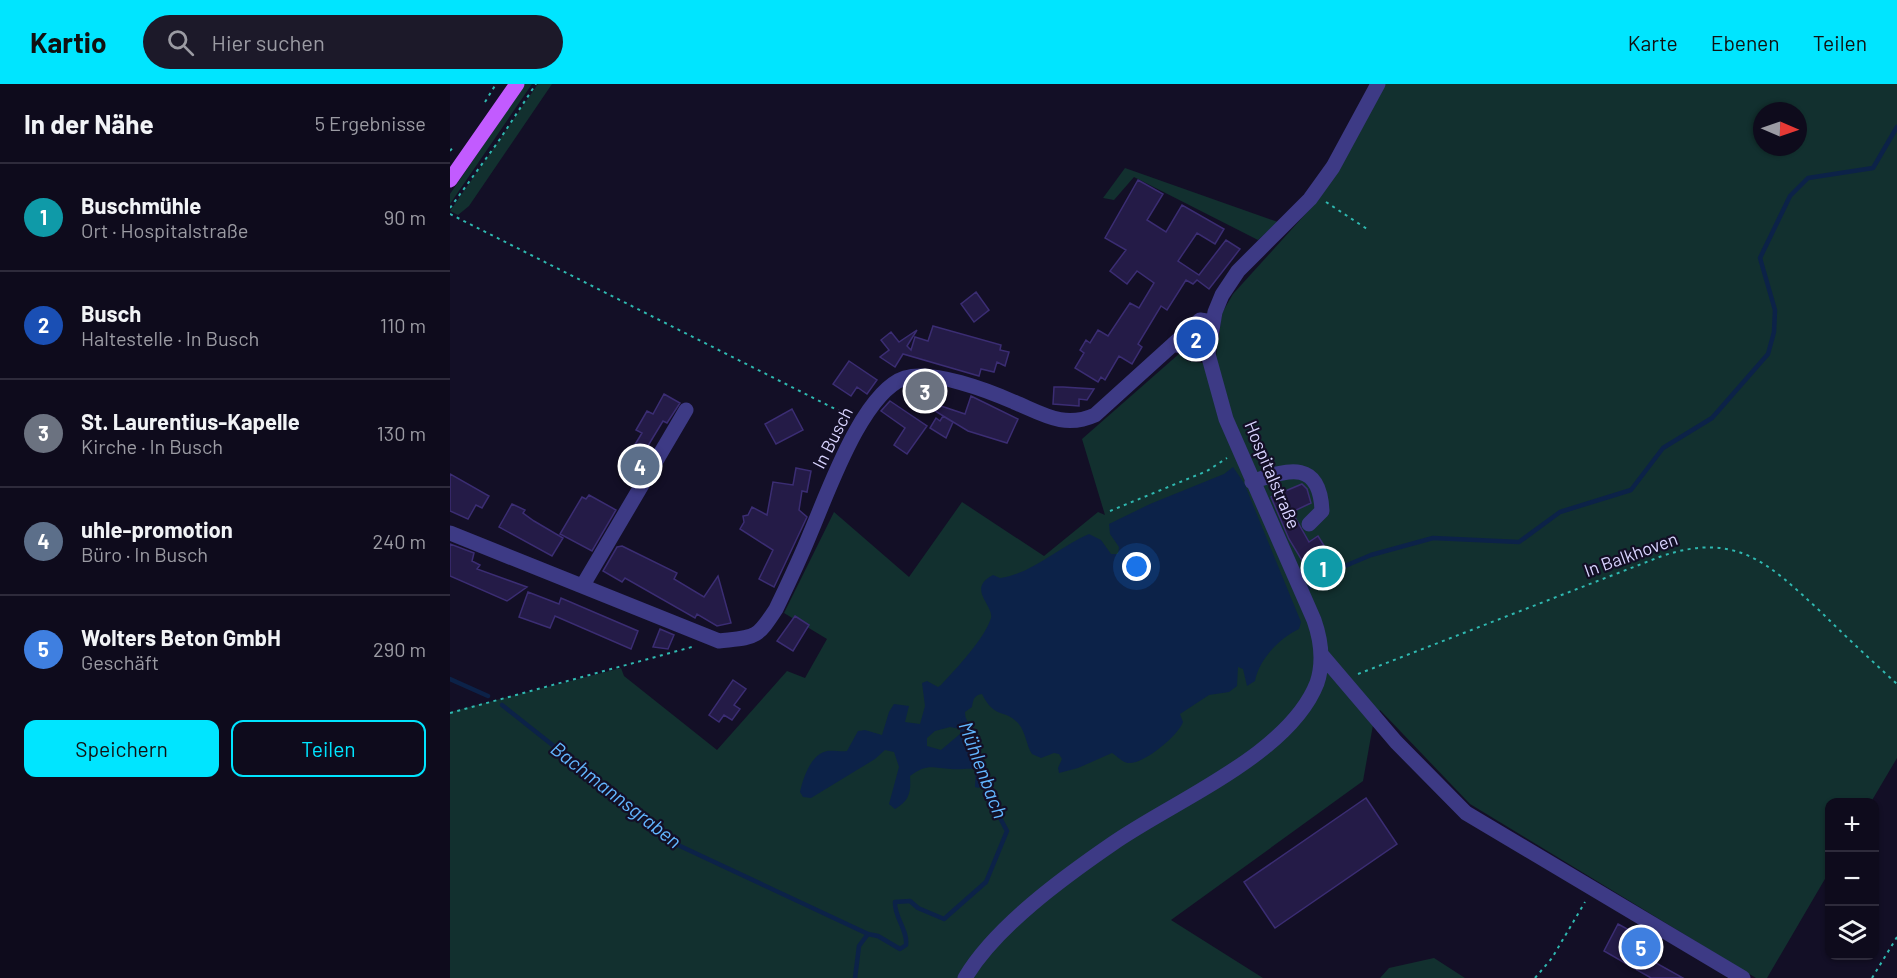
<!DOCTYPE html>
<html lang="de">
<head>
<meta charset="utf-8">
<style>
	:root { --surface:#0e0b1c; --page:#1c1929; --text:#f1f3f6; --muted:#9b9ba3; --line:#2e2b3b; --accent:#00e5ff }
	body { margin:0; font-family:Barlow,sans-serif; background:var(--page); color:var(--text) }
	.controls { position:absolute; right:18px; bottom:18px; display:grid; overflow:hidden; border-radius:12px; box-shadow:0 2px 4px #0004 }
	.controls button { width:54px; height:54px; display:grid; place-items:center; padding:0; border:0; border-bottom:2px solid var(--line); background:var(--surface); color:var(--text); font:30px sans-serif }
	.compass { position:absolute; left:1303px; top:18px; width:54px; height:54px; border-radius:50%; background:var(--surface); box-shadow:0 2px 4px #0004; rotate:92deg }
	.you { position:absolute; left:687px; top:483px; width:21px; height:21px; margin:-15px; border:4px solid #fff; border-radius:50%; background:#1a73e8; box-shadow:0 0 0 9px #1a73e833 }
	.badge { display:grid; place-items:center; width:39px; height:39px; border-radius:50%; background:var(--accent); color:#fff; font-size:20px; font-weight:700 }
	.pin { position:absolute; translate:-50% -50%; border:3px solid #fff; box-shadow:0 2px 6px #0006 }
	.list { margin:0; padding:0; list-style:none }
	h2 { display:flex; justify-content:space-between; align-items:center; height:78px; margin:0; padding:0 24px; font-size:26px }
	h2 small { font-size:20px; font-weight:400; color:var(--muted) }
	.list li { display:grid; grid-template-columns:39px 1fr auto; gap:18px; align-items:center; box-sizing:border-box; height:108px; padding:0 24px; border-top:2px solid var(--line) }
	.list b { display:block; font-size:22px; white-space:nowrap }
	.list p { margin:0; font-size:20px; white-space:nowrap; color:var(--muted) }
	.list em { font-size:20px; font-style:normal; color:var(--muted) }
	.actions { display:flex; gap:12px; padding:18px 24px }
	.actions a { flex:1; padding:14px 0; border:2px solid var(--accent); border-radius:12px; text-align:center; font-size:21px; color:var(--accent) }
	.actions .main { background:var(--accent); color:#111 }
	.icon { flex:none; width:33px; height:33px; fill:none; stroke:currentColor; stroke-width:2; stroke-linecap:round; stroke-linejoin:round }
	.map { position:relative; flex:none; width:1447px; height:894px; overflow:hidden }
	header { display:flex; align-items:center; gap:36px; box-sizing:border-box; height:84px; padding:0 30px; background:var(--accent); color:#111 }
	header strong { font-size:28px }
	nav { display:flex; gap:33px; margin-inline-start:auto; font-size:21px }
	.search { width:420px; height:54px; background:var(--page); display:flex; align-items:center; gap:15px; box-sizing:border-box; padding:0 21px; border-radius:33px; color:var(--muted); font-size:22px }
	main { display:flex }
	aside { flex:1; background:var(--surface) }
	.map>svg:first-child { display:block }
	.green { fill:#12302f; fill-rule:evenodd }
	.water { fill:#0c2248; fill-rule:evenodd }
	.lines { fill:none; stroke-linecap:round; stroke-linejoin:round }
	.stream { stroke:#0c2248; stroke-width:4.5 }
	.building { fill:#241b47; stroke:#3b2d73; stroke-width:1.5 }
	.path { stroke:#2fb8b0; stroke-width:2; stroke-dasharray:3 4.5; stroke-linecap:butt }
	.minor { stroke:#3d3a85; stroke-width:15 }
	.major { stroke:#c25bff; stroke-width:15 }
	.labels { text-anchor:middle; stroke-width:4.5; stroke-linejoin:round; paint-order:stroke }
	.street-label { font-size:18px; fill:#d9d4ff; stroke:#130f26 }
	.water-label { font-size:20px; font-style:italic; fill:#62b6ff; stroke:#130f26 }
</style>
</head>
<body>
<header>
<strong>Kartio</strong>
<div class="search"><svg class="icon" aria-label="search" viewBox="0 0 24 24"><circle cx="10" cy="10" r="6"/><path d="M15 15l6 6"/></svg>Hier suchen</div>
<nav><a>Karte</a><a>Ebenen</a><a>Teilen</a></nav>
</header>
<main>
<aside>
<h2>In der Nähe<small>5 Ergebnisse</small></h2>
<ul class="list">
<li><span class="badge" style="background:#0f9aa8">1</span><div><b>Buschmühle</b><p>Ort · Hospitalstraße</p></div><em>90 m</em></li>
<li><span class="badge" style="background:#1a4fb4">2</span><div><b>Busch</b><p>Haltestelle · In Busch</p></div><em>110 m</em></li>
<li><span class="badge" style="background:#6b7280">3</span><div><b>St. Laurentius-Kapelle</b><p>Kirche · In Busch</p></div><em>130 m</em></li>
<li><span class="badge" style="background:#5c6f8a">4</span><div><b>uhle-promotion</b><p>Büro · In Busch</p></div><em>240 m</em></li>
<li><span class="badge" style="background:#3f7fe0">5</span><div><b>Wolters Beton GmbH</b><p>Geschäft</p></div><em>290 m</em></li>
</ul>
<div class="actions"><a class="main">Speichern</a><a>Teilen</a></div>
</aside>
<div class="map">
<svg width="1447" height="894" viewBox="0 0 1447 894">
	<rect width="100%" height="100%" fill="#130f26"/>
	<!-- green -->
	<path class="green" d="M 75,0 L 82,0 L 0,120 L 0,110 Z
		M 88,0 L 102,0 L 19,122 L 8,131 L 0,127 Z
		M 934,0 L 1447,0 L 1447,674 L 1421,718 L 1380,718 L 1379,788 L 1317,894 L 1306,894 L 1020,720 L 930,626 L 923,641 L 913,697 L 721,836 L 813,894 L 0,894 L 0,628 L 171,584 L 174,592 L 267,666 L 337,587 L 355,594 L 377,555 L 334,529 L 384,428 L 459,493 L 512,418 L 594,472 L 648,428 L 655,431 L 632,355 L 730,269 L 737,277 L 753,279 L 766,273 L 772,229 L 783,210 L 860,125 ZM 1312,27 L 1348,27 L 1348,63 L 1312,63 Z
		M 675,84 L 828,138 L 808,156 L 684,93 L 664,116 L 653,114 Z
		M 984,874 L 1015,894 L 930,894 L 939,884 Z"/>
	<!-- water -->
	<path class="water" d="M 783,383 L 794,399 L 851,538 L 849,545 C 829,554 809,576 805,597 L 797,602 L 793,585 L 788,583 L 787,602 L 779,608 L 759,611 L 730,630 L 733,638 C 728,652 693,681 678,679 C 672,678 667,672 662,669 L 628,684 L 609,689 L 608,684 L 612,675 L 609,670 L 604,669 L 591,674 L 582,670 C 576,661 576,648 568,639 C 555,625 544,635 532,610 C 524,611 523,616 522,623 L 515,628 L 518,659 C 534,666 539,690 529,704 L 525,703 L 526,685 C 517,684 509,686 501,685 C 483,684 477,679 460,692 C 461,708 460,716 445,725 L 439,720 L 449,683 L 444,668 L 435,666 L 425,675 L 361,714 L 353,713 L 350,708 C 353,694 361,670 377,667 C 383,666 391,668 397,667 L 408,647 L 415,646 L 432,651 L 439,628 L 444,620 L 459,622 L 455,638 L 470,640 L 475,622 L 472,599 L 477,597 L 488,603 L 491,601 C 506,585 535,554 541,534 C 544,521 516,505 543,491 L 550,494 C 582,490 610,462 639,450 L 651,456 L 661,470 L 668,470 L 669,463 L 660,450 L 659,440 L 700,420 L 774,390 ZM 500,643 L 510,645 L 510,650 L 491,666 L 477,662 L 477,654 L 485,647 Z"/>
	<g class="lines">
		<!-- stream -->
		<path class="stream" d="M 856,505 L 895,482 L 921,471 L 983,454 L 1069,458 L 1110,428 L 1181,406 L 1213,364 L 1262,334 L 1318,270 L 1324,248 L 1325,226 L 1310,174 L 1340,112 L 1358,94 L 1423,84 L 1447,43
			M 0,595 L 38,612
			M 52,621 L 230,762 L 418,850
			M 514,635 L 526,667
			M 405,894 L 409,862 L 418,850 L 428,852 L 450,865 L 456,861 C 458,846 444,833 445,818 L 460,817 L 468,824 L 494,835 L 536,798 L 557,747 L 541,717 L 533,692"/>
	</g>
	<!-- building -->
	<path class="building" d="M 688,96 L 713,110 L 697,136 L 716,148 L 732,121 L 774,145 L 765,160 L 747,149 L 728,177 L 749,191 L 776,156 L 790,165 L 759,205 L 747,196 L 743,200 L 736,196 L 717,226 L 711,222 L 688,260 L 692,263 L 682,280 L 669,272 L 655,296 L 651,293 L 648,298 L 625,284 L 634,269 L 630,266 L 636,256 L 640,259 L 648,246 L 658,252 L 680,219 L 689,224 L 704,199 L 687,187 L 677,200 L 660,187 L 676,166 L 655,154 Z
		M 526,208 L 539,226 L 524,238 L 511,220 Z
		M 483,242 L 551,261 L 550,266 L 559,268 L 555,282 L 547,278 L 544,288 L 531,285 L 529,292 L 453,270 L 445,283 L 430,273 L 439,266 L 431,256 L 441,248 L 449,258 L 467,246 L 457,262 L 461,266 L 465,253 L 478,257 Z
		M 399,277 L 427,296 L 417,310 L 407,303 L 401,312 L 383,300 Z
		M 604,303 L 613,303 L 644,305 L 637,316 L 629,315 L 629,322 L 603,320 Z
		M 214,310 L 230,319 L 217,339 L 213,337 L 196,365 L 200,367 L 190,385 L 175,377 L 192,349 L 186,346 L 197,327 L 203,330 Z
		M 521,312 L 568,335 L 557,359 L 518,347 L 480,324 L 482,319 L 515,330 Z
		M 440,317 L 477,342 L 457,370 L 444,361 L 455,344 L 431,327 Z
		M 342,325 L 353,346 L 326,360 L 315,340 Z
		M 493,332 L 503,338 L 496,354 L 480,344 L 486,334 L 490,337 Z
		M 346,384 L 361,387 L 357,408 L 352,407 L 349,426 L 357,433 L 324,503 L 309,495 L 323,466 L 290,445 L 294,438 L 293,432 L 298,431 L 302,423 L 317,431 L 323,398 L 343,401 Z
		M 0,390 L 39,412 L 32,424 L 26,421 L 18,435 L 0,427 Z
		M 852,400 L 857,405 L 861,419 L 842,428 L 859,458 L 868,452 L 887,482 L 865,498 L 839,455 L 821,413 Z
		M 139,411 L 166,426 L 142,467 L 110,450 L 132,413 L 136,415 Z
		M 62,420 L 75,426 L 73,429 L 84,437 L 113,454 L 102,472 L 49,443 Z
		M 0,460 L 24,469 L 22,477 L 30,481 L 27,485 L 77,503 L 57,517 L 0,492 Z
		M 172,462 L 227,489 L 224,495 L 254,513 L 268,492 L 281,539 L 267,542 L 247,530 L 245,534 L 175,494 L 172,498 L 153,487 L 167,463 Z
		M 78,508 L 109,520 L 111,514 L 188,547 L 181,565 L 105,532 L 100,544 L 69,533 Z
		M 345,532 L 359,541 L 343,567 L 327,557 Z
		M 210,545 L 224,551 L 218,565 L 203,563 Z
		M 283,596 L 296,605 L 284,621 L 290,625 L 282,636 L 274,631 L 269,638 L 259,631 Z
		M 916,714 L 947,760 L 825,844 L 794,798 Z
		M 1168,840 L 1201,858 L 1206,879 L 1233,894 L 1201,894 L 1154,867 Z"/>
	<g class="lines">
		<!-- path -->
		<path class="path" d="M 35,18 L 46,0
			M 0,67 L 4,62
			M 876,118 L 917,145
			M 0,124 L 48,58 L 86,0
			M 0,130 L 399,332
			M 660,427 L 757,387 L 777,374
			M 908,590 L 1212,472 C 1287,447 1319,480 1370,527 C 1395,552 1421,576 1447,600
			M 0,629 L 242,563
			M 1085,894 L 1102,874 L 1135,818
			M 1422,894 L 1447,853"/>
		<!-- minor -->
		<path class="minor" d="M 724,260 L 758,270
			M 802,398 C 840,384 870,377 872,427 L 859,440
			M 0,449 L 269,557 C 305,553 306,556 326,525 C 338,500 350,475 360,450 C 377,411 412,308 455,294 C 482,285 539,307 564,318 C 593,330 614,345 645,331 L 750,236 L 763,238
			M 133,501 L 236,326
			M 871,570 L 946,658 L 1016,729 L 1293,894
			M 515,894 C 545,843 614,793 662,760 C 723,717 839,671 867,599 C 874,578 871,556 864,536 L 776,335 L 758,270 L 765,228 L 772,211 L 788,187 L 860,115 L 883,83 L 928,0"/>
		<!-- major -->
		<path class="major" d="M 0,96 L 67,0"/>
	</g>
	<g class="labels">
		<!-- street labels -->
		<g class="street-label">
			<text transform="translate(383 354) rotate(-63)" y="6">In Busch</text>
			<text transform="translate(822 391) rotate(67)" y="6">Hospitalstraße</text>
			<text transform="translate(1181 471) rotate(-20)" y="6">In Balkhoven</text>
		</g>
		<!-- water labels -->
		<g class="water-label">
			<text transform="translate(533 686) rotate(69)" y="7">Mühlenbach</text>
			<text transform="translate(166 711) rotate(38)" y="7">Bachmannsgraben</text>
		</g>
	</g>
</svg>
<div class="controls">
<button>+</button>
<button>−</button>
<button><svg class="icon" aria-label="layers" viewBox="0 0 24 24"><path d="M12 4l9 5-9 5-9-5zM3 14l9 5 9-5"/></svg></button>
</div>
<svg class="compass" viewBox="-18 -18 36 36"><path d="M0-13l5 13h-10z" fill="#e53935"/><path d="M0 13l5-13h-10z" fill="#9b9ba3"/></svg>
<div class="you"></div>
<div class="pin badge" style="left:873px;top:484px;background:#0f9aa8">1</div>
<div class="pin badge" style="left:746px;top:255px;background:#1a4fb4">2</div>
<div class="pin badge" style="left:475px;top:307px;background:#6b7280">3</div>
<div class="pin badge" style="left:190px;top:382px;background:#5c6f8a">4</div>
<div class="pin badge" style="left:1191px;top:863px;background:#3f7fe0">5</div>
</div>
</main>
</body>
</html>
